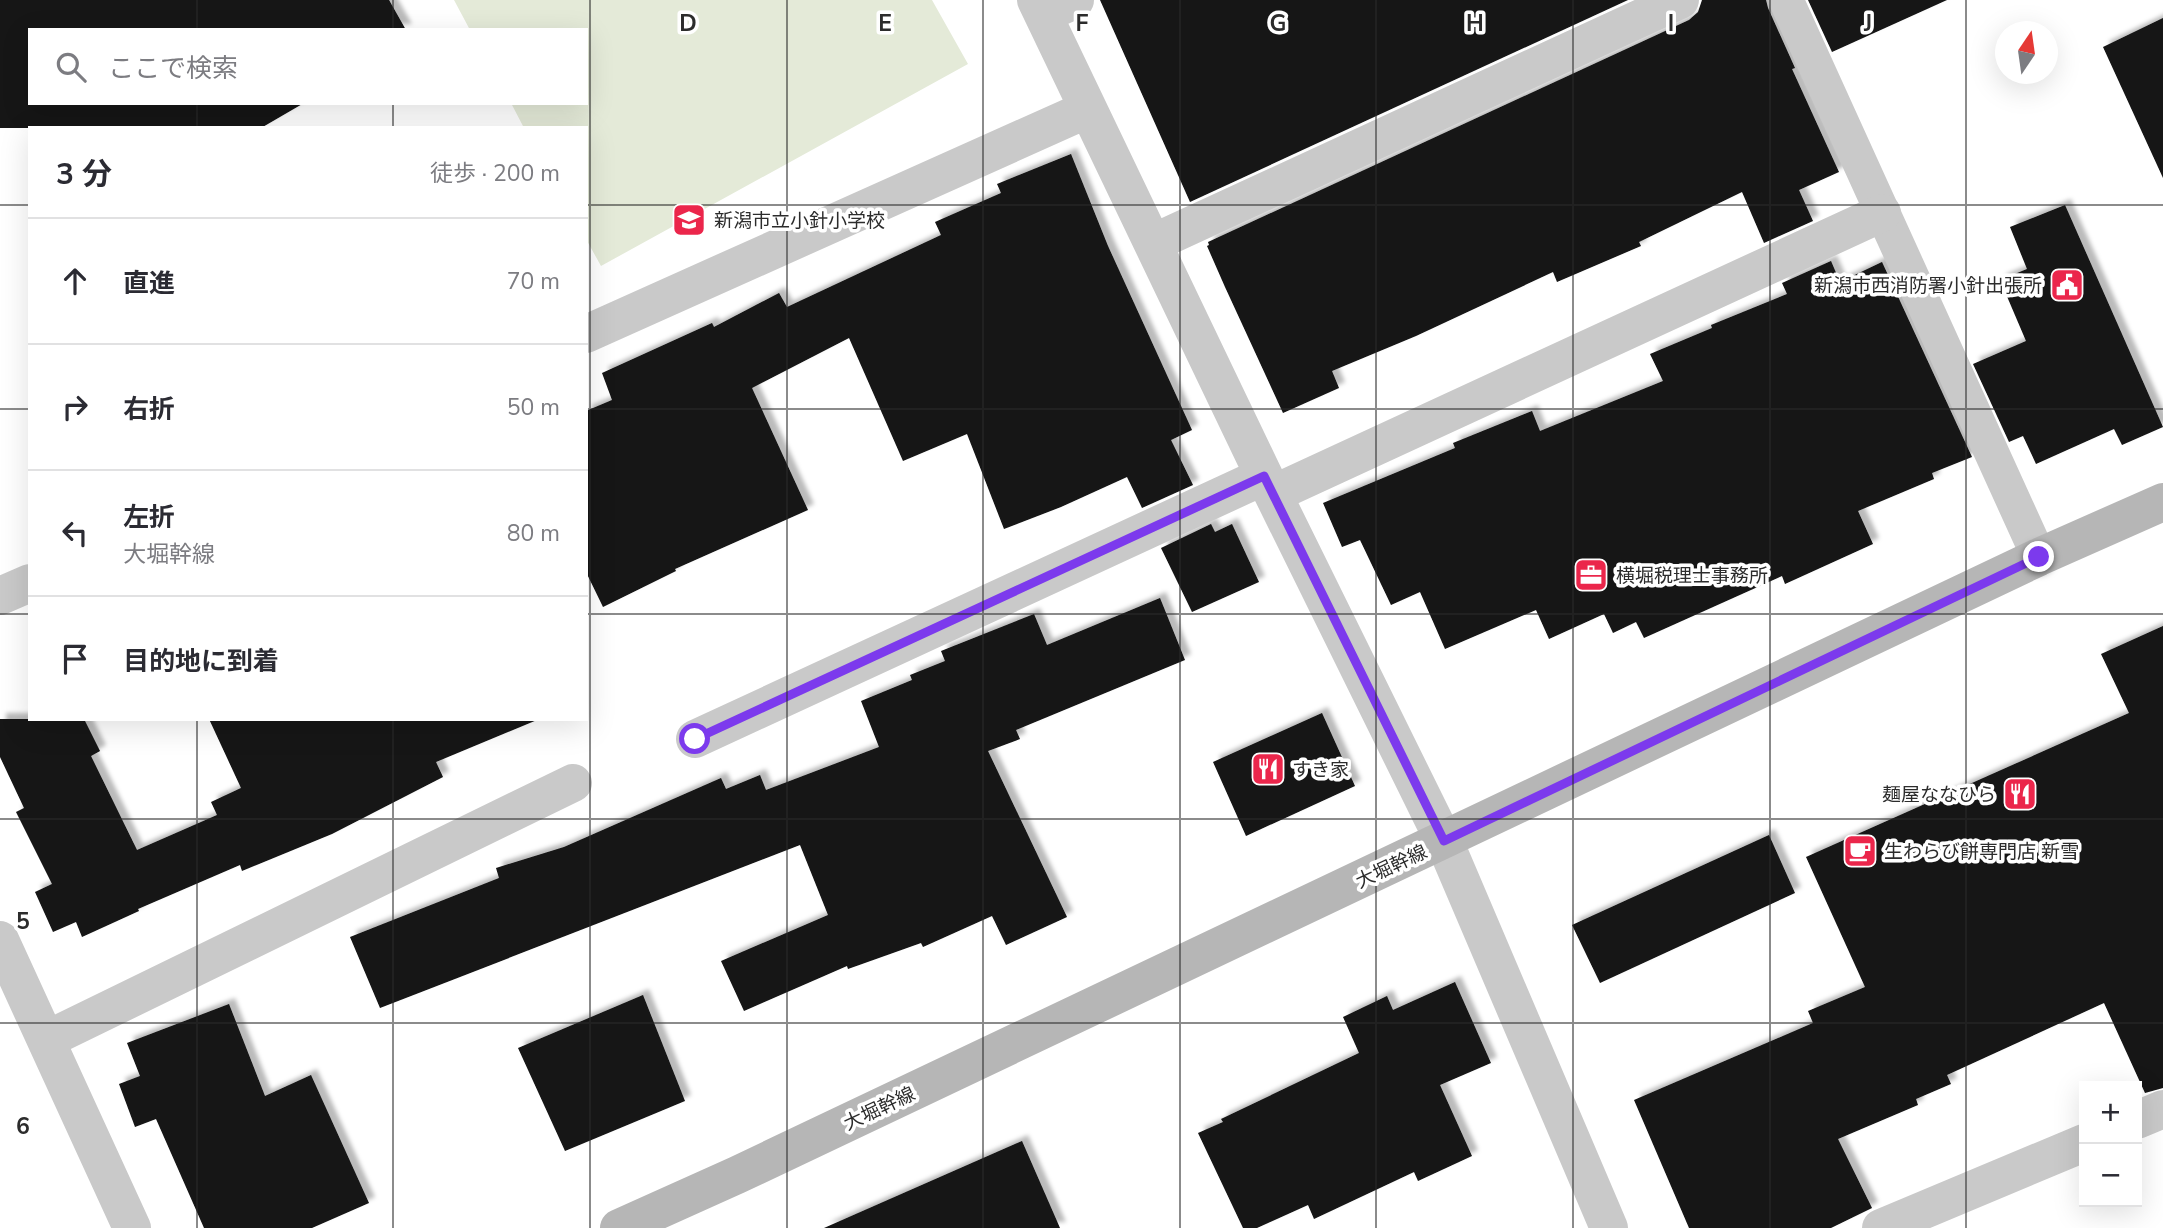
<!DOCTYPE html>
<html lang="ja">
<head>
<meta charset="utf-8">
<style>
	:root { --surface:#fff; --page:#f7f7f7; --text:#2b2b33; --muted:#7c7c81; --line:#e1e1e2 }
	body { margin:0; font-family:"Nunito Sans","Noto Sans JP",sans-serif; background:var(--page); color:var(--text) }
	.controls { position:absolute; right:21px; bottom:21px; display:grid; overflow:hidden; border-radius:0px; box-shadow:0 7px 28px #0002 }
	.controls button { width:63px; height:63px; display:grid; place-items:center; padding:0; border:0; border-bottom:2px solid var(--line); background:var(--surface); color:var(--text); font:35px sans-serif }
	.compass { position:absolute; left:1995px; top:21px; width:63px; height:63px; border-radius:50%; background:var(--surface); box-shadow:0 7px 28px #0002; rotate:13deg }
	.stop { position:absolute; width:21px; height:21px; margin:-16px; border:5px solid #7c3aed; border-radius:50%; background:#fff }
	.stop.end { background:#7c3aed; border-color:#fff; box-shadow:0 2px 7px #0008 }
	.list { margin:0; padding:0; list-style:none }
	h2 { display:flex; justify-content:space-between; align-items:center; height:91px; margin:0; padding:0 28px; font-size:30px }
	h2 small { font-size:23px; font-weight:400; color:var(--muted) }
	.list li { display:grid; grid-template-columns:46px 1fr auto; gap:21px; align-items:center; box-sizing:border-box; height:126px; padding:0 28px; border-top:2px solid var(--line) }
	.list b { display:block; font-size:26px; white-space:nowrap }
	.list p { margin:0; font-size:23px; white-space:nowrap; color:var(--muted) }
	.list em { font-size:23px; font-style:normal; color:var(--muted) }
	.icon { flex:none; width:38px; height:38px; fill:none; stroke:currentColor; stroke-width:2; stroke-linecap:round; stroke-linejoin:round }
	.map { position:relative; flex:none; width:2163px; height:1228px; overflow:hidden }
	.search { position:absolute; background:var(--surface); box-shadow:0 7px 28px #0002; left:28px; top:28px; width:560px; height:77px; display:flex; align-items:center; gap:18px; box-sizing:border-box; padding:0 24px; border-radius:0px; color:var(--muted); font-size:26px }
	.panel { position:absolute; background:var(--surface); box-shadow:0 7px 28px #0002; left:28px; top:126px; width:560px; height:595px; border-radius:0px }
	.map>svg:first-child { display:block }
	.green { fill:#e4ead8 }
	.building { fill:#131313; filter:url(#shadow) }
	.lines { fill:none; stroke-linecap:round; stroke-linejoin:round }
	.lane { stroke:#c9c9c9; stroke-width:35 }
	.street { stroke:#c9c9c9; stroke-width:38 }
	.secondary { stroke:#b6b6b6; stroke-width:38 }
	.route { stroke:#7c3aed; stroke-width:9 }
	.grid { fill:none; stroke:#2c2c2c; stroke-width:2; stroke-opacity:0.55 }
	.labels { text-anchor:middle; stroke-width:7; stroke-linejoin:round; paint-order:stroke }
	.poi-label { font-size:19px; fill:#2c2c2c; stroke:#fff; text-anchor:start }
	.street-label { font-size:19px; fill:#2c2c2c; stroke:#fff }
	.grid-label { font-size:23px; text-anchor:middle; font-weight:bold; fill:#2c2c2c; stroke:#fff; stroke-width:7; stroke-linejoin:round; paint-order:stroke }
</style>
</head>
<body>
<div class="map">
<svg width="2163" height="1228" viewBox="0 0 2163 1228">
	<defs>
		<filter id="shadow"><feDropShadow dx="6" dy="-6" stdDeviation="2" flood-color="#0004"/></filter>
	</defs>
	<rect width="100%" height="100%" fill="#fff"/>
	<!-- green -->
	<path class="green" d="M 454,0 L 932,0 L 968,64 L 601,266 L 586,239 L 586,128 L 524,128 L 511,103 L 586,103 L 586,30 L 470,30 Z"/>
	<!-- building -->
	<path class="building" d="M 0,0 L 389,0 L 406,30 L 30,30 L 30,103 L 304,103 L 261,128 L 0,128 Z
		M 1100,0 L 1628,0 L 1190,202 Z
		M 1702,0 L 1766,0 L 1768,8 L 1795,68 L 1792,69 L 1839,172 L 1799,190 L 1813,221 L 1764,243 L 1742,192 L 1639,242 L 1641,246 L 1557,282 L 1553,272 L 1416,336 L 1332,371 L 1339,388 L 1283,413 L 1225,287 L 1207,246 L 1209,245 L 1208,242 L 1689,20 L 1698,12 Z
		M 1808,0 L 1947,0 L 1832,52 Z
		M 2163,18 L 2163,178 L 2103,47 Z
		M 1071,154 L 1108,246 L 1192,430 L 1171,440 L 1193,485 L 1142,508 L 1127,477 L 1061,507 L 1004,529 L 967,434 L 903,461 L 849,338 L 752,388 L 808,510 L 675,569 L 676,571 L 603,607 L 586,572 L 586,411 L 612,400 L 602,373 L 712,323 L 714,327 L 779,293 L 787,307 L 941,235 L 935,222 L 1001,193 L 997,184 Z
		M 2065,205 L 2163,427 L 2122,445 L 2114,429 L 2036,464 L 2023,436 L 2009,442 L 1973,364 L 2026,341 L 2000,280 L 2027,269 L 2010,227 Z
		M 1831,261 L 1840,282 L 1882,262 L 1972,457 L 1932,473 L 1934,479 L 1858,511 L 1873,544 L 1785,584 L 1782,576 L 1644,638 L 1636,622 L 1613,633 L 1604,614 L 1549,639 L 1536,610 L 1445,649 L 1420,592 L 1391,605 L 1360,540 L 1342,547 L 1323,503 L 1455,448 L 1453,443 L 1532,411 L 1540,431 L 1663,381 L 1650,354 L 1712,328 L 1711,325 L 1787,294 L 1782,283 Z
		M 1211,524 L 1215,532 L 1232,524 L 1259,582 L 1192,612 L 1161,548 Z
		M 1160,598 L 1185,660 L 1016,730 L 1020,739 L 988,751 L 1067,917 L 1006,945 L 992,916 L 923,947 L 921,943 L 848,969 L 847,966 L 744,1011 L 721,961 L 828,915 L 800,845 L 380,1008 L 350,937 L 499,878 L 496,868 L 564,847 L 721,778 L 726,789 L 760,775 L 766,790 L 879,747 L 861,701 L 912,680 L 910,675 L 945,661 L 941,651 L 1034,614 L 1047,645 Z
		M 2163,626 L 2163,1088 L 2145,1093 L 2104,1003 L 1947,1075 L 1951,1084 L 1916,1099 L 1918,1105 L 1838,1139 L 1872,1208 L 1831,1228 L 1689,1228 L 1634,1100 L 1813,1023 L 1808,1011 L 1865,987 L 1806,857 L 2129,713 L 2101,654 Z
		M 1322,713 L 1355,786 L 1246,836 L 1213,762 Z
		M 0,719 L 84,719 L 100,751 L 91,756 L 137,850 L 217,815 L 211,802 L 241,788 L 209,719 L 537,720 L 436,762 L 443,777 L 332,834 L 242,871 L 240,865 L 138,909 L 139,911 L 82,937 L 76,922 L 53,932 L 35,892 L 52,884 L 16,812 L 24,808 L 0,757 Z
		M 1769,835 L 1795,893 L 1600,983 L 1572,925 Z
		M 1455,982 L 1491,1063 L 1440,1085 L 1472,1156 L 1418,1181 L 1414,1172 L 1314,1219 L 1308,1205 L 1257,1228 L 1243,1228 L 1198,1133 L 1223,1122 L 1221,1119 L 1359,1053 L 1343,1017 L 1387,996 L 1393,1010 Z
		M 643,995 L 685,1101 L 565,1151 L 518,1048 Z
		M 229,1004 L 265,1096 L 311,1075 L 369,1203 L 312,1228 L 204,1228 L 156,1119 L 135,1127 L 119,1084 L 140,1076 L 127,1043 Z
		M 1022,1141 L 1060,1228 L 824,1228 Z"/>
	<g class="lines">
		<!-- lane -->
		<path class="lane" d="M 1786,0 L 2039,557"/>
		<!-- street -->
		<path class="street" d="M 1036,0 L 1264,476 L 1444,841 L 1609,1228
			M 1043,14 L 1075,0
			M 1153,243 L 1680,0
			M 586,334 L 1088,109
			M 1273,494 L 1882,213
			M 0,596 L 30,583
			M 695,739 L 1264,476
			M 0,940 L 132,1228
			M 46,1040 L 573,783
			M 2137,1120 L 2163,1109
			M 1881,1228 L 2084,1143"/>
		<!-- secondary -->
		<path class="secondary" d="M 619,1228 L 737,1175 L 2039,557 L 2163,502"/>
	</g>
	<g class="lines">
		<!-- route -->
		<path class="route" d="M 695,739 L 1264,476 L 1444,841 L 2039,557"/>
	</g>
	<!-- grid -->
	<path class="grid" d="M 197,0 L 197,30M 393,0 L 393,30M 590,0 L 590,1228M 787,0 L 787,1228M 983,0 L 983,1228M 1180,0 L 1180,1228M 1376,0 L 1376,1228M 1573,0 L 1573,1228M 1770,0 L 1770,1228M 1966,0 L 1966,1228M 197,103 L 197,128M 393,103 L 393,128M 0,205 L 30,205M 586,205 L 2163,205M 0,409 L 30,409M 586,409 L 2163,409M 0,614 L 30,614M 586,614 L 2163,614M 197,719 L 197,1228M 393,719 L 393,1228M 0,819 L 2163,819M 0,1023 L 2163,1023"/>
	<!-- icons -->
	<defs>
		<symbol id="school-square" viewBox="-11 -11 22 22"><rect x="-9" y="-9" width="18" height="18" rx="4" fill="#eb264b" stroke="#fff"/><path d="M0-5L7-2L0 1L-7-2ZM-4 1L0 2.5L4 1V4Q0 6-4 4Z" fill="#fff"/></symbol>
		<symbol id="civic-square" viewBox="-11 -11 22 22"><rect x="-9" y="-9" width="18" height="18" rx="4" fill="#eb264b" stroke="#fff"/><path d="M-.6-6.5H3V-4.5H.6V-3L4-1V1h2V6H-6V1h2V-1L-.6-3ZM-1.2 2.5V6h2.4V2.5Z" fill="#fff"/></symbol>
		<symbol id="office-square" viewBox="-11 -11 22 22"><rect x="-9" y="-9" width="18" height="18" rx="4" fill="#eb264b" stroke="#fff"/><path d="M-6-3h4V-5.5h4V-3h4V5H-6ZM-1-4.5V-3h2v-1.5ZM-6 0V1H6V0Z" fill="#fff"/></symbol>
		<symbol id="restaurant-square" viewBox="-11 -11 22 22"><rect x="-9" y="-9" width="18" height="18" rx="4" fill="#eb264b" stroke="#fff"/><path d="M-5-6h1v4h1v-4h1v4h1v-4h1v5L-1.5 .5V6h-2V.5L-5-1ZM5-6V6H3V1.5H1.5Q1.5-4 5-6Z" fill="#fff"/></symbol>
		<symbol id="cafe-square" viewBox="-11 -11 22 22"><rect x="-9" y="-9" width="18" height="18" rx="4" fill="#eb264b" stroke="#fff"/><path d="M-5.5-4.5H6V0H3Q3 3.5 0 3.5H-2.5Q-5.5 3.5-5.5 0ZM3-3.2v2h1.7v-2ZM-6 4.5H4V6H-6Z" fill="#fff"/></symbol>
	</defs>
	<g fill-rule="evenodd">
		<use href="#school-square" x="670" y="201" width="38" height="38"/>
		<use href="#civic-square" x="2048" y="266" width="38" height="38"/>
		<use href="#office-square" x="1572" y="556" width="38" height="38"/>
		<use href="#restaurant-square" x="1249" y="750" width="38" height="38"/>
		<use href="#restaurant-square" x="2001" y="775" width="38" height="38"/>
		<use href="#cafe-square" x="1841" y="832" width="38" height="38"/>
	</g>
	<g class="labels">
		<!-- poi labels -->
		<g class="poi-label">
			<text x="714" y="227">新潟市立小針小学校</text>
			<text x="2042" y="292" text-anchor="end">新潟市西消防署小針出張所</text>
			<text x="1616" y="582">横堀税理士事務所</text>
			<text x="1292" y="776">すき家</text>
			<text x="1996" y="801" text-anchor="end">麺屋ななひら</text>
			<text x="1884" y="858">生わらび餅専門店 新雪</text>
		</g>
		<!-- street labels -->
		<g class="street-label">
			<text transform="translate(1391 866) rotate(-25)" y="7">大堀幹線</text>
			<text transform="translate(879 1108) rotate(-25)" y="7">大堀幹線</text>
		</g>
	</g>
	<g class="grid-label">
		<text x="688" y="31">D</text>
		<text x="885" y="31">E</text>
		<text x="1082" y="31">F</text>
		<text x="1278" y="31">G</text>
		<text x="1475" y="31">H</text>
		<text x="1671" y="31">I</text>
		<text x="1868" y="31">J</text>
		<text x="23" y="929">5</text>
		<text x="23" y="1134">6</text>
	</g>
</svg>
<div class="controls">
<button>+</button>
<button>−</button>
</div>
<svg class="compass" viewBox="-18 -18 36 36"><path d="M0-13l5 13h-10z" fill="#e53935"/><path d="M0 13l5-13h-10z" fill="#7c7c81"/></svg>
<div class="stop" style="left:695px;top:739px"></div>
<div class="stop end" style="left:2039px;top:557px"></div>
<div class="search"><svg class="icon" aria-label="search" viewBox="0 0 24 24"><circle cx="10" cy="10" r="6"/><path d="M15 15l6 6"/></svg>ここで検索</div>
<section class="panel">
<h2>3 分<small>徒歩 · 200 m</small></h2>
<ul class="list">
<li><svg class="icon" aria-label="ahead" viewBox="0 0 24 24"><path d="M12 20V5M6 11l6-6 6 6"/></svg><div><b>直進</b></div><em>70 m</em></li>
<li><svg class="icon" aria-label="right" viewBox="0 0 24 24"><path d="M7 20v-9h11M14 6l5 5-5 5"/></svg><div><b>右折</b></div><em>50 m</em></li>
<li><svg class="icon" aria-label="left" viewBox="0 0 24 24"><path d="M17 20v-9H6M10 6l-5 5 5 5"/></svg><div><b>左折</b><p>大堀幹線</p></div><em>80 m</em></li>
<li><svg class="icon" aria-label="arrive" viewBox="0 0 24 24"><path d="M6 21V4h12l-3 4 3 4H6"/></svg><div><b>目的地に到着</b></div></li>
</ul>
</section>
</div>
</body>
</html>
